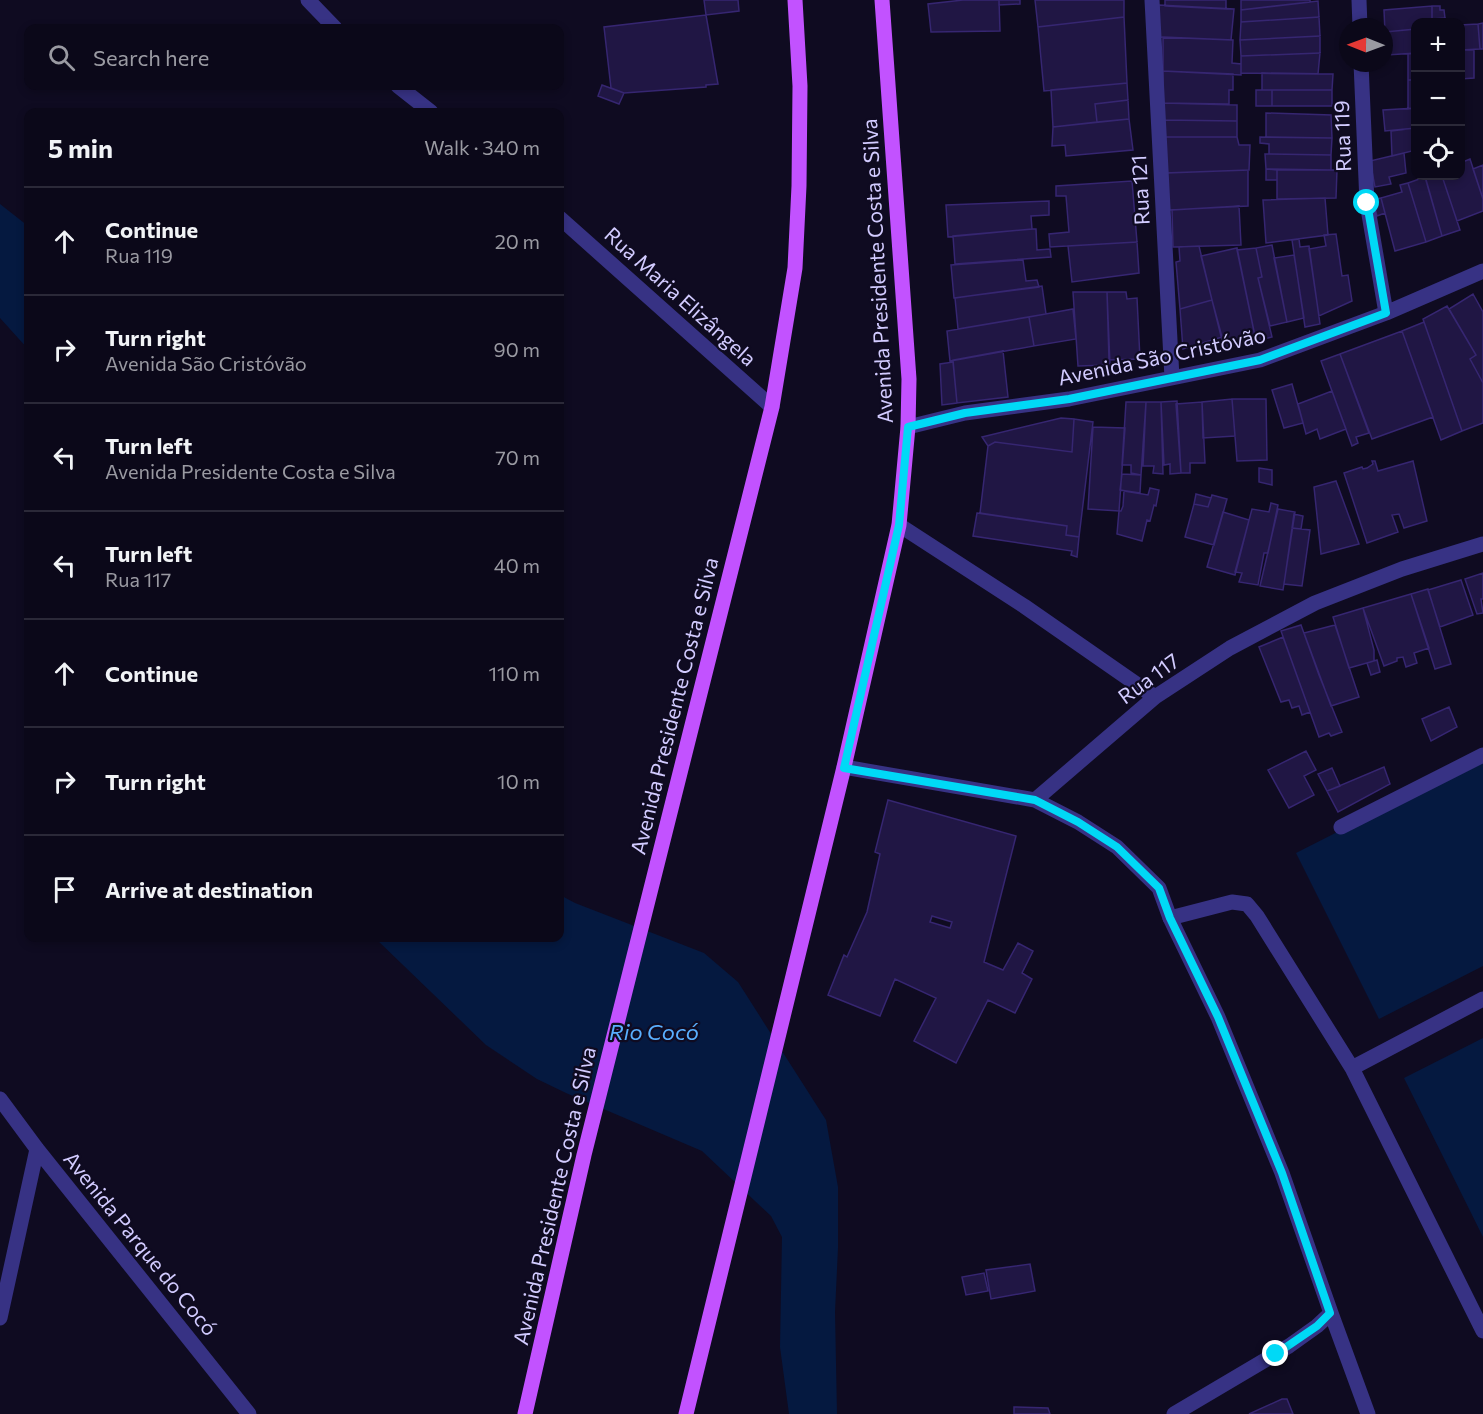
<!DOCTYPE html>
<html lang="en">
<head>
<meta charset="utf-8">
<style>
	:root { --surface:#0b0819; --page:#141122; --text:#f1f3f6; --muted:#9a9aa2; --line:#2b2938 }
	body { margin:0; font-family:Commissioner,sans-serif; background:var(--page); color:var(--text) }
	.controls { position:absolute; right:18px; top:18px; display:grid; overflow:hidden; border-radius:12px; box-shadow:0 3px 9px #0003 }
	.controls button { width:54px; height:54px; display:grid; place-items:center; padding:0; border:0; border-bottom:2px solid var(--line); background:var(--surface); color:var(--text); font:30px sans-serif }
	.compass { position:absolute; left:1339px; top:18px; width:54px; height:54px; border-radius:50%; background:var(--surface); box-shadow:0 3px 9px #0003; rotate:271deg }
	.stop { position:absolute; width:18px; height:18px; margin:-14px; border:4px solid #00d9f6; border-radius:50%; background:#fff }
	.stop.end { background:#00d9f6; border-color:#fff; box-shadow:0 2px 6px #0008 }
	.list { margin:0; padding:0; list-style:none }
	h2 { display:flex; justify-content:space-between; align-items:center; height:78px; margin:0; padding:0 24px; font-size:26px }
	h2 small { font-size:20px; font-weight:400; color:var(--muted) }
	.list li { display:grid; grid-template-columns:39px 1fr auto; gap:18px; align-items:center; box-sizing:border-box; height:108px; padding:0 24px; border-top:2px solid var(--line) }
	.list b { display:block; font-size:22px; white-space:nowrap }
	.list p { margin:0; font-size:20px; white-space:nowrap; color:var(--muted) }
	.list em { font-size:20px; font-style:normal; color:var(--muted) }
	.icon { flex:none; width:33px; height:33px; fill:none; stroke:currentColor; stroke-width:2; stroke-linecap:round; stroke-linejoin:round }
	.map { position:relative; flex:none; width:1483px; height:1414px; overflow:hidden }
	.search { position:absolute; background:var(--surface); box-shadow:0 3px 9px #0003; left:24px; top:24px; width:540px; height:66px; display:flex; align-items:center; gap:15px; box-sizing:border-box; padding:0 21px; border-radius:12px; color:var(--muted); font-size:22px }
	.panel { position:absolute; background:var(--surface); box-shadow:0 3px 9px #0003; left:24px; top:108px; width:540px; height:834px; border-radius:12px }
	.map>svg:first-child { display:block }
	.water { fill:#051940 }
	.building { fill:#201644; stroke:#362671; stroke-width:1.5; fill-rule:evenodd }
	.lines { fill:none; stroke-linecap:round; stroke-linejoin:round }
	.service { stroke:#373284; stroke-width:15 }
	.minor { stroke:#373284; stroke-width:15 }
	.primary { stroke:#c252ff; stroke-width:15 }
	.route { stroke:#00d9f6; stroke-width:8 }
	.labels { text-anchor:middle; stroke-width:4.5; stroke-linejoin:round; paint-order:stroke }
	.street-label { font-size:21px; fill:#d2cbff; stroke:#0f0b21 }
	.water-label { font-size:22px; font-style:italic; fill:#59afff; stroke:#0f0b21 }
</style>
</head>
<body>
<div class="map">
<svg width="1483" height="1414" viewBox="0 0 1483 1414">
	<rect width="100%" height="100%" fill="#0f0b21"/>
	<!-- water -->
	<path class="water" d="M 0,204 L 28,226 L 28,349 L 0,318 Z
		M 1483,758 L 1483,966 L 1379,1019 L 1296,853 Z
		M 560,895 L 575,903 L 704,953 L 738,982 L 826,1120 L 838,1187 L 838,1248 L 835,1312 L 837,1414 L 789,1414 L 780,1347 L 782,1237 L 771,1216 L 702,1151 L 566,1093 L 537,1079 L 486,1045 L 375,938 L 560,938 Z
		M 1483,1038 L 1483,1237 L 1404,1078 Z"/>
	<!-- building -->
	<path class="building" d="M 704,0 L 738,0 L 739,11 L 706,15 Z
		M 963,0 L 999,0 L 1000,31 L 931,32 L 928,4 Z
		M 999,0 L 1020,0 L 1020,4 L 999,5 Z
		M 1035,0 L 1124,0 L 1124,17 L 1038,27 Z
		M 1165,0 L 1226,0 L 1226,9 L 1165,6 Z
		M 1241,0 L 1310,0 L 1310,2 L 1241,10 Z
		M 1318,1 L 1319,17 L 1241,22 L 1241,10 Z
		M 1159,5 L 1234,9 L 1231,40 L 1158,37 Z
		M 1432,6 L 1432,19 L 1445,18 L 1445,22 L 1416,22 L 1416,29 L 1385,32 L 1384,10 Z
		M 1432,6 L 1440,6 L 1440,10 L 1444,10 L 1445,18 L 1432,19 Z
		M 706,15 L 718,84 L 706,85 L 706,87 L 624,93 L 611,88 L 604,27 Z
		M 1124,17 L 1127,83 L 1044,91 L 1038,27 Z
		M 1319,17 L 1320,36 L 1240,40 L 1241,22 Z
		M 1483,23 L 1483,49 L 1480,49 L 1478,24 Z
		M 1478,24 L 1480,49 L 1460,50 L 1460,25 Z
		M 1416,29 L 1416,53 L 1387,55 L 1385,32 Z
		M 1320,36 L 1320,53 L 1241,56 L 1240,40 Z
		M 1163,37 L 1233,40 L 1232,63 L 1241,64 L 1241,75 L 1163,71 Z
		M 1460,50 L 1474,50 L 1474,78 L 1460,79 Z
		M 1320,53 L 1318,74 L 1241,73 L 1241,56 Z
		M 1416,53 L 1416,80 L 1408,80 L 1408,54 Z
		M 1163,71 L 1233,74 L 1233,90 L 1229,90 L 1229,104 L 1163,103 Z
		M 1262,73 L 1333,74 L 1332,90 L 1262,90 Z
		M 1408,80 L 1416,80 L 1416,108 L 1408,109 Z
		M 1127,83 L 1128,100 L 1095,104 L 1097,122 L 1053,127 L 1051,90 Z
		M 602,85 L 624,93 L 619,104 L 598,96 Z
		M 1256,90 L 1272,90 L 1272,106 L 1256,106 Z
		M 1272,90 L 1332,90 L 1332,106 L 1272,106 Z
		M 1128,100 L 1129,119 L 1097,122 L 1095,104 Z
		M 1163,103 L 1237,105 L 1237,121 L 1163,120 Z
		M 1416,108 L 1416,128 L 1385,131 L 1383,110 Z
		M 1266,113 L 1331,115 L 1332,138 L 1266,137 Z
		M 1129,119 L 1133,150 L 1066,156 L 1065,145 L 1052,146 L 1053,127 Z
		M 1163,120 L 1237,121 L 1237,137 L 1163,137 Z
		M 1416,128 L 1416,150 L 1392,156 L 1391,131 Z
		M 1163,137 L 1237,137 L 1239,145 L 1250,145 L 1249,170 L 1164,173 Z
		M 1260,137 L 1332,138 L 1331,155 L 1269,154 L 1269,144 L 1260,143 Z
		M 1404,153 L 1406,173 L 1389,177 L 1391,184 L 1375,187 L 1370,161 Z
		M 1265,154 L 1331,155 L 1331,170 L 1266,169 Z
		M 1470,159 L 1483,199 L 1483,211 L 1457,221 L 1442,176 L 1460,176 L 1460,163 Z
		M 1483,165 L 1483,199 L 1473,169 Z
		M 1266,169 L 1277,170 L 1277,180 L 1266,180 Z
		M 1248,170 L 1248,206 L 1168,210 L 1167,173 Z
		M 1277,170 L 1337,170 L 1336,198 L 1277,199 Z
		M 1425,176 L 1442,176 L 1460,230 L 1442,236 Z
		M 1425,177 L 1442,236 L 1426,242 L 1408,183 Z
		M 1132,181 L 1137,242 L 1050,247 L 1049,234 L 1069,232 L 1066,196 L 1056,196 L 1056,186 Z
		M 1408,183 L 1426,242 L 1395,251 L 1381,198 L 1402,192 L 1400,185 Z
		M 1325,198 L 1328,235 L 1266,243 L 1263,200 Z
		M 1381,198 L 1385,213 L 1377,216 L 1373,200 Z
		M 1049,201 L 1049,215 L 1031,216 L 1032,229 L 948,237 L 946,205 Z
		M 1239,206 L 1241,245 L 1173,247 L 1172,210 Z
		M 1032,229 L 1036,229 L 1037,250 L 1050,249 L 1051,257 L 955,264 L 953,236 Z
		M 1336,234 L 1342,276 L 1348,275 L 1352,301 L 1319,316 L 1309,249 L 1326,246 L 1324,235 Z
		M 1299,239 L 1300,247 L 1309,246 L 1320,324 L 1305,327 L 1292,240 Z
		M 1137,242 L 1139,273 L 1072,282 L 1068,246 Z
		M 1272,245 L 1287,322 L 1270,326 L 1258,278 L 1262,277 L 1256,248 Z
		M 1199,246 L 1212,300 L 1180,309 L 1176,262 L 1180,261 L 1179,247 Z
		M 1237,248 L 1256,341 L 1224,348 L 1201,256 Z
		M 1256,248 L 1262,277 L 1258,278 L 1272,337 L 1256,341 L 1237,250 Z
		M 1294,255 L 1304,318 L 1287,322 L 1274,258 Z
		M 1023,260 L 1026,281 L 1037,280 L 1039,287 L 954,298 L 951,265 Z
		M 1042,286 L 1046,314 L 958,329 L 955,298 Z
		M 1073,292 L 1107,292 L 1110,365 L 1078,366 Z
		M 1107,292 L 1126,292 L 1127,299 L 1137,298 L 1140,359 L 1109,360 Z
		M 1473,294 L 1483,312 L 1483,383 L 1470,359 L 1476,355 L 1449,309 Z
		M 1212,300 L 1222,337 L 1183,349 L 1180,309 Z
		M 1447,306 L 1476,355 L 1470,359 L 1483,383 L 1483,423 L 1462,431 L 1423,319 Z
		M 1073,309 L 1076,339 L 1034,346 L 1029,317 Z
		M 1029,317 L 1034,346 L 950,361 L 947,331 Z
		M 1424,322 L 1462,431 L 1441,440 L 1402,331 Z
		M 1402,331 L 1433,417 L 1372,439 L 1340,354 Z
		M 1003,351 L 1008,397 L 957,403 L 953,360 Z
		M 1340,354 L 1369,433 L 1356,437 L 1358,443 L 1352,446 L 1321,361 Z
		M 953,362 L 957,403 L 942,405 L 940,364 Z
		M 1292,384 L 1303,423 L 1284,428 L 1272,390 Z
		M 1332,391 L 1346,429 L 1320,439 L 1317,429 L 1306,434 L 1298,404 Z
		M 1232,399 L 1235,436 L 1203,438 L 1202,402 Z
		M 1232,399 L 1266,399 L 1267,460 L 1237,461 Z
		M 1177,401 L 1181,473 L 1170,474 L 1170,464 L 1164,465 L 1161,402 Z
		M 1126,402 L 1146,402 L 1141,475 L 1131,473 L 1131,465 L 1122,465 Z
		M 1146,402 L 1161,402 L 1163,474 L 1153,473 L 1154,466 L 1143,466 Z
		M 1202,402 L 1205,463 L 1190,463 L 1190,473 L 1181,473 L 1176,404 Z
		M 1061,418 L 1074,419 L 1072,452 L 995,442 L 988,446 L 982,437 Z
		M 1074,419 L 1093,422 L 1079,537 L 1066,535 L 1067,526 L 980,513 L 988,446 L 995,442 L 1072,452 Z
		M 1093,427 L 1125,428 L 1119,511 L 1088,509 Z
		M 1372,461 L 1375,461 L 1378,471 L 1413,461 L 1427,521 L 1404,528 L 1399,514 L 1392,515 L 1398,532 L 1367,543 L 1344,473 L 1362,467 L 1363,469 L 1367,468 L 1373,464 Z
		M 1259,468 L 1272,470 L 1272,485 L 1259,482 Z
		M 1122,474 L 1141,475 L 1140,493 L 1120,490 Z
		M 1336,481 L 1359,544 L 1321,554 L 1314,487 Z
		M 1150,488 L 1159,490 L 1156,506 L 1154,505 L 1150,521 L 1147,520 L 1142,541 L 1117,534 L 1119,511 L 1121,511 L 1123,506 L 1124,491 L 1148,495 Z
		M 1196,494 L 1211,498 L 1208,507 L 1194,504 Z
		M 1212,495 L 1227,499 L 1214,545 L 1185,537 L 1194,504 L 1208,507 Z
		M 1271,503 L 1278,505 L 1268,553 L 1264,553 L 1258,585 L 1239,582 L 1242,573 L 1235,572 L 1252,509 L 1269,512 Z
		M 1278,509 L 1295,512 L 1283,590 L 1260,586 Z
		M 1223,512 L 1249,520 L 1235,575 L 1207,567 Z
		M 977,513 L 1067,526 L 1066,535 L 1079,537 L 1077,557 L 1071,555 L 1072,551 L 973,536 Z
		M 1294,514 L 1303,516 L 1301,529 L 1292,528 Z
		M 1292,528 L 1310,530 L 1302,586 L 1284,584 Z
		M 1483,573 L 1483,599 L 1481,599 L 1483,613 L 1477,614 L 1465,579 Z
		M 1461,580 L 1473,615 L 1440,627 L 1428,590 Z
		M 1428,589 L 1451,664 L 1435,669 L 1411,594 Z
		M 1411,594 L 1429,648 L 1414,653 L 1417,663 L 1406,667 L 1403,657 L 1397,658 L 1397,661 L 1384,666 L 1363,608 Z
		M 1363,608 L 1374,650 L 1374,661 L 1349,668 L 1333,617 Z
		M 1301,625 L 1319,675 L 1342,732 L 1331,736 L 1329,733 L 1319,737 L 1281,631 Z
		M 1335,625 L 1359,697 L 1331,706 L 1304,633 Z
		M 1283,637 L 1310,712 L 1302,715 L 1299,706 L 1292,708 L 1289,700 L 1281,702 L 1259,647 Z
		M 1377,660 L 1380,672 L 1371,675 L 1367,663 Z
		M 1449,707 L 1457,727 L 1431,741 L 1422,719 Z
		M 1306,751 L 1316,770 L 1304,776 L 1314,795 L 1289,808 L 1268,770 Z
		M 1384,767 L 1390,784 L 1338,812 L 1327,791 Z
		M 1332,768 L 1340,786 L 1327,791 L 1318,774 Z
		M 888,800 L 1016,836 L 984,962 L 1003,970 L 1018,943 L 1033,951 L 1022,973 L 1032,979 L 1015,1013 L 988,1000 L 956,1063 L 914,1041 L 936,998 L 895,979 L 880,1016 L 828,995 L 844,955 L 847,957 L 867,912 L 880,854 L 875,852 ZM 932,916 L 952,922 L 950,928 L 930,922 Z
		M 1030,1264 L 1035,1291 L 991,1299 L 986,1270 Z
		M 984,1273 L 988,1291 L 966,1295 L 962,1277 Z
		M 1282,1399 L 1287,1399 L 1293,1414 L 1249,1414 Z
		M 1014,1407 L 1048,1408 L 1050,1414 L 1014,1414 Z"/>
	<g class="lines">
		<!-- service -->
		<path class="service" d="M 1341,827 L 1483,755
			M 1170,918 L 1232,902 L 1247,904 L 1257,916 L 1352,1068 L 1483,1331
			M 1352,1068 L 1483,999"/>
		<!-- minor -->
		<path class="minor" d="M 308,0 L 335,28
			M 1152,0 L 1172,378
			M 1359,0 L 1360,27
			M 1361,63 L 1367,203 L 1386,313
			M 398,86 L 431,112
			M 560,218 L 772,407
			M 908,427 L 965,413 L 1069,399 L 1260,360 L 1386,313 L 1483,271
			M 899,525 L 1024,606 L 1155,697
			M 844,767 L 1035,800 L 1155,697 L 1230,648 L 1315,603 L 1402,569 L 1483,544
			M 1035,800 L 1078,822 L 1117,847 L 1159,888 L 1170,918 L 1218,1017 L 1282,1173 L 1331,1313 L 1368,1414
			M 0,1099 L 37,1149 L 249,1414
			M 0,1318 L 37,1149
			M 1174,1414 L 1289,1346 L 1317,1326 L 1331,1313"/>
		<!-- primary -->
		<path class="primary" d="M 525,1414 L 584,1155 L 772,407 L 795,268 L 799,186 L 800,86 L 795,0
			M 686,1414 L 844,767 L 899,525 L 908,427 L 909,379 L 882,0"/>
	</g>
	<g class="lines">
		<!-- route -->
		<path class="route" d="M 1276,1354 L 1317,1326 L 1330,1313 L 1282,1173 L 1218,1017 L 1170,918 L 1159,888 L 1117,847 L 1078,822 L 1035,800 L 844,768 L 899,525 L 908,427 L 965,413 L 1069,399 L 1260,360 L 1386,313 L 1367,203"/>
	</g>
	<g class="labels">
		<!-- street labels -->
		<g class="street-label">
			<text transform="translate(1343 136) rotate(-92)" y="7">Rua 119</text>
			<text transform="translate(1141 190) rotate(-93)" y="7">Rua 121</text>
			<text transform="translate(878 271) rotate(-93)" y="7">Avenida Presidente Costa e Silva</text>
			<text transform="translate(680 297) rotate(42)" y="7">Rua Maria Elizângela</text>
			<text transform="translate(1162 357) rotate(-12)" y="7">Avenida São Cristóvão</text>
			<text transform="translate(1149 679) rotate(-36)" y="7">Rua 117</text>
			<text transform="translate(675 706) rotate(-76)" y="7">Avenida Presidente Costa e Silva</text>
			<text transform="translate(555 1196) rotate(-77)" y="7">Avenida Presidente Costa e Silva</text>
			<text transform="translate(140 1244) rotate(51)" y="7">Avenida Parque do Cocó</text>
		</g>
		<!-- water labels -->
		<g class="water-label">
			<text x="654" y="1040">Rio Cocó</text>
		</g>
	</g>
</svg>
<div class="controls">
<button>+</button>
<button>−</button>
<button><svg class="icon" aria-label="locate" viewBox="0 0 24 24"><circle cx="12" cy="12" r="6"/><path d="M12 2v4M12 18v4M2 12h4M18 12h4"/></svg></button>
</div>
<svg class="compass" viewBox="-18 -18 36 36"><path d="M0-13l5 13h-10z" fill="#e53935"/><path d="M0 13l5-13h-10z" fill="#9a9aa2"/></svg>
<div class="stop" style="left:1367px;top:203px"></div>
<div class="stop end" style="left:1276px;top:1354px"></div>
<div class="search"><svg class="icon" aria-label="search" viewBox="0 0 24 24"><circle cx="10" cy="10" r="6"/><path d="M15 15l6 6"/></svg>Search here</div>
<section class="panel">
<h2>5 min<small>Walk · 340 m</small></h2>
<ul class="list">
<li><svg class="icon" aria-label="ahead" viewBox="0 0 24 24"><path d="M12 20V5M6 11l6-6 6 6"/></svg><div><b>Continue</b><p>Rua 119</p></div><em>20 m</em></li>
<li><svg class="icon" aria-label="right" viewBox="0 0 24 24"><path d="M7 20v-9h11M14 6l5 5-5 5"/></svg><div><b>Turn right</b><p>Avenida São Cristóvão</p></div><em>90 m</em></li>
<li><svg class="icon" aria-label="left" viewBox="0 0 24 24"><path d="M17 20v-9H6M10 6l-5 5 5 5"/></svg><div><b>Turn left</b><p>Avenida Presidente Costa e Silva</p></div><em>70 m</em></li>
<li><svg class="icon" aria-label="left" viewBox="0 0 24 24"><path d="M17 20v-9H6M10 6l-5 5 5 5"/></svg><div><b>Turn left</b><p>Rua 117</p></div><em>40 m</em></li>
<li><svg class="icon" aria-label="ahead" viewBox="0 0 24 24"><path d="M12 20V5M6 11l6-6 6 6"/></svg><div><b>Continue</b></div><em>110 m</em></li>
<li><svg class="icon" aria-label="right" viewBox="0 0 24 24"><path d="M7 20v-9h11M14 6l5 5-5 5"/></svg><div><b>Turn right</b></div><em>10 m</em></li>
<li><svg class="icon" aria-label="arrive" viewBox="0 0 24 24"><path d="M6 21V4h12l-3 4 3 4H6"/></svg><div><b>Arrive at destination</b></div></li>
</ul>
</section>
</div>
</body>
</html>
